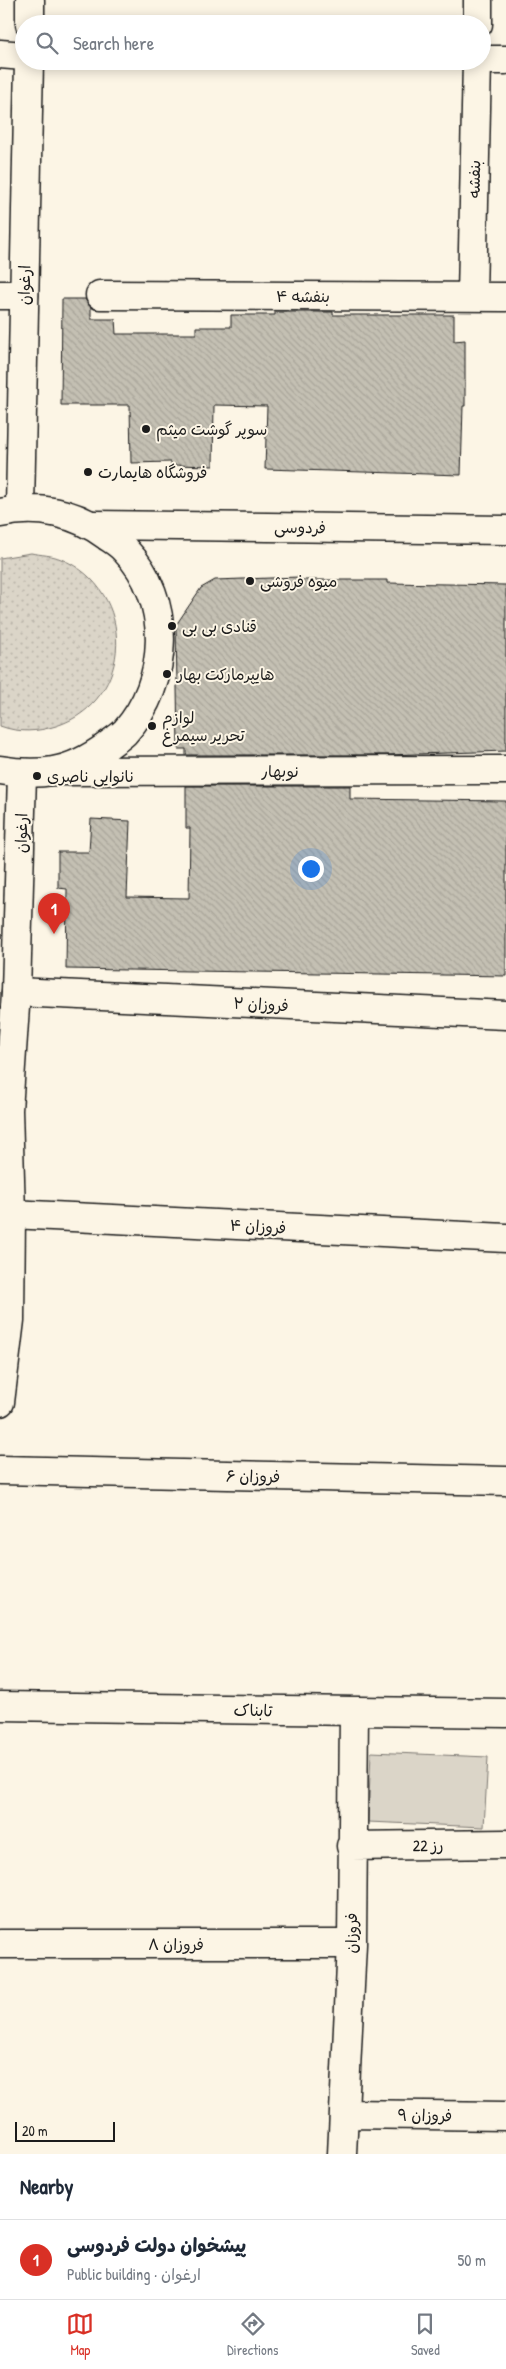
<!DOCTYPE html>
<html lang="en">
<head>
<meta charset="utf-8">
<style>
	:root { --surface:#fff; --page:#f2f2f3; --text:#1f2937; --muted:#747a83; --line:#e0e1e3; --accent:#d93025 }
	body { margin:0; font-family:"Patrick Hand","Playpen Sans Arabic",sans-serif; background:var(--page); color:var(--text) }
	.scale { position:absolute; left:15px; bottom:12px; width:100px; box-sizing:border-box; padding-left:5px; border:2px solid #1c1c1c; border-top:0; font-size:14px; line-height:18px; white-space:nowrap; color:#1c1c1c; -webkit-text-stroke:4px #fcf5e5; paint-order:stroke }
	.you { position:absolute; left:310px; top:868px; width:18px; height:18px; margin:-12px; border:4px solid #fff; border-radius:50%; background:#1a73e8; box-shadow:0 0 0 8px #1a73e833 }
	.badge { display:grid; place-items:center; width:32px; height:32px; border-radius:50%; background:var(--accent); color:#fff; font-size:16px; font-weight:700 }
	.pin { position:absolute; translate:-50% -41px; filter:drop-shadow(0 1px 2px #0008) }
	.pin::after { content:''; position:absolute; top:26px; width:18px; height:15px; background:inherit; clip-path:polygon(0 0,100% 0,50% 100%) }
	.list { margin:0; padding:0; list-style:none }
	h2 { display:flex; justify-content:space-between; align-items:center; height:65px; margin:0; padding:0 20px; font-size:21px }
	h2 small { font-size:16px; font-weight:400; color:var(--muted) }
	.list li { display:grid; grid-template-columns:32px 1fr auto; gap:15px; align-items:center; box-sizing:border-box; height:80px; padding:0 20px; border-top:1px solid var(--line) }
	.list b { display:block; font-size:19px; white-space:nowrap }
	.list p { margin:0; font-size:16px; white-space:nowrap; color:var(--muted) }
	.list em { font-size:16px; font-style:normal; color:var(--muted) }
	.icon { flex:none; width:28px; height:28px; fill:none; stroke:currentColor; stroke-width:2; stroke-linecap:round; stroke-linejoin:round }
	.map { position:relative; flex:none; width:506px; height:2154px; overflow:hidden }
	.search { position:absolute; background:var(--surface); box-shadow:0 2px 12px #0003; left:15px; right:15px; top:15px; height:55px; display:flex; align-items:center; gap:12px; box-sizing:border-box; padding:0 18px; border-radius:28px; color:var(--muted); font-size:19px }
	.sheet { height:145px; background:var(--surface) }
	nav { display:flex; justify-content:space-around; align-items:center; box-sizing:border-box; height:70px; border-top:1px solid var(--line); background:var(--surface); font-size:14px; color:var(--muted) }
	nav a { display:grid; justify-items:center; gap:2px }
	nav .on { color:var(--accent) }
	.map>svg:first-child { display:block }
	.grass { fill:url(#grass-dots); stroke:#7c7872 }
	.green { fill:#dbd5c8; stroke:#7c7872 }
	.building { fill:url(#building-back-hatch); stroke:#1c1c1c }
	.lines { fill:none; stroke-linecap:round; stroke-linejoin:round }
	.minor-casing { stroke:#1c1c1c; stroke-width:31 }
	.tertiary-casing { stroke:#1c1c1c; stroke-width:31 }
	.secondary-casing { stroke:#1c1c1c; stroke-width:31 }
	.minor { stroke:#fcf5e5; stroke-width:28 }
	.tertiary { stroke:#fcf5e5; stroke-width:28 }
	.secondary { stroke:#fcf5e5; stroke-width:28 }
	.poi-dot { fill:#1c1c1c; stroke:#fcf5e5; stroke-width:2 }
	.labels { text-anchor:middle; stroke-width:4; stroke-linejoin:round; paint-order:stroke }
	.street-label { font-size:16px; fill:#1c1c1c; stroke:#fcf5e5 }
	.poi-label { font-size:16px; fill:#1c1c1c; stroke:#fcf5e5; text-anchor:start }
</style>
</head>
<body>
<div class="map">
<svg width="506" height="2154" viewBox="0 0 506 2154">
	<defs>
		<pattern id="grass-dots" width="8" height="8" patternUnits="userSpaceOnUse" patternTransform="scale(1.25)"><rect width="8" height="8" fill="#dbd5c8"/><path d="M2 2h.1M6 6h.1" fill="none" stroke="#bbb6ab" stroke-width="1.8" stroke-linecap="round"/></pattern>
		<pattern id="building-back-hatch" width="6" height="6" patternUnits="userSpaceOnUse" patternTransform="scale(1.25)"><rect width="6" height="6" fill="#c4c0b3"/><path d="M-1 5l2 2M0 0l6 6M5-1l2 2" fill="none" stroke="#a8a499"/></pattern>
	</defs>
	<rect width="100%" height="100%" fill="#fcf5e5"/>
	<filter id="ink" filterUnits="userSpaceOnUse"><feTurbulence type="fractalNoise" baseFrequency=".02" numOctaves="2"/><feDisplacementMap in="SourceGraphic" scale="10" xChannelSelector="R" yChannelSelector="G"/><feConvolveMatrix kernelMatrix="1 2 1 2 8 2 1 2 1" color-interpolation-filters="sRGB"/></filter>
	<g filter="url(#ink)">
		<!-- grass -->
		<path class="grass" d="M 31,553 C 41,555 52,555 61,559 C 137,590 135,701 56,726 C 37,732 19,733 0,726 L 0,558 Z"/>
		<!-- green -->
		<path class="green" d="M 371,1752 L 488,1757 L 484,1827 L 368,1822 Z"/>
		<!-- building -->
		<path class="building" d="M 62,299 L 85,299 L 91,307 L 91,319 L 115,319 L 116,334 L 196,334 L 196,327 L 231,327 L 231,315 L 275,315 L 275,312 L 333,312 L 333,315 L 454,315 L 454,341 L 465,340 L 465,406 L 463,406 L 461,475 L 265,469 L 267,406 L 214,405 L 213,466 L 171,465 L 171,462 L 131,463 L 130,405 L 61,405 Z
			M 299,577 L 299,580 L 387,580 L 387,583 L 506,585 L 506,751 L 387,755 L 186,755 L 186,749 L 178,749 L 176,625 L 201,588 L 215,580 Z
			M 186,786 L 350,786 L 350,799 L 506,801 L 506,976 L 66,969 L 67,889 L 58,888 L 58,852 L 89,852 L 91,819 L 130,821 L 127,897 L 189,898 L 190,828 L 186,828 Z"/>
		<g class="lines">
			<defs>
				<path id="minor" d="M 478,24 L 478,0
					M 0,54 L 24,56
					M 482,60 L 506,60
					M 0,295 L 24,295
					M 100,295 L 506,297
					M 472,296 L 477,61
					M 56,771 L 506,770
					M 16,992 L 506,1015
					M 11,1214 L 506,1238
					M 0,1470 L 506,1481
					M 0,1706 L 506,1713
					M 351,1846 L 506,1844
					M 0,1944 L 352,1944
					M 344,2114 L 506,2116
					M 342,2154 L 352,1944 L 354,1711"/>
				<path id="tertiary" d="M 94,525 L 506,530
					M 0,1402 L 10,1320 L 11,1214 L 8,1110 L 16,992 L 22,774"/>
				<path id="secondary" d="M 30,24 L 30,0
					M 20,508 L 29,61
					M 0,513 C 37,505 76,512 107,536 C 113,540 120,544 125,550 C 173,599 170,682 125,732 C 120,737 113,741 107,746 C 92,757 72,768 53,771 C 35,774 18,773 0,770"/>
			</defs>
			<!-- minor casing -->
			<use href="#minor" class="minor-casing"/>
			<!-- tertiary casing -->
			<use href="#tertiary" class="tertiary-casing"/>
			<!-- secondary casing -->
			<use href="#secondary" class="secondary-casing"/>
			<!-- minor -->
			<use href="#minor" class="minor"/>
			<!-- tertiary -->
			<use href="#tertiary" class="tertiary"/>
			<!-- secondary -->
			<use href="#secondary" class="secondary"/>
		</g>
	</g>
	<!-- markers -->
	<g class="poi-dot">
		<circle cx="146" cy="429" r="5"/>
		<circle cx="88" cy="472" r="5"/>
		<circle cx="250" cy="581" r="5"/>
		<circle cx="172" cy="626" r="5"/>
		<circle cx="167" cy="674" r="5"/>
		<circle cx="152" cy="726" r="5"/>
		<circle cx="37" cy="776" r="5"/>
	</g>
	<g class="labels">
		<!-- street labels -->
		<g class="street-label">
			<text transform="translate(474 179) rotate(-89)" y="6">بنفشه</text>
			<text transform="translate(24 285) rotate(-89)" y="6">ارغوان</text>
			<text x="303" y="302">بنفشه ۴</text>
			<text transform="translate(300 527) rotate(1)" y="6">فردوسی</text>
			<text x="280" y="777">نوبهار</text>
			<text transform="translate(21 833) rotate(-89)" y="6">ارغوان</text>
			<text transform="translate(261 1004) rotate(3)" y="6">فروزان ۲</text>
			<text transform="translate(258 1226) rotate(3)" y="6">فروزان ۴</text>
			<text transform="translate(253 1476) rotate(1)" y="6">فروزان ۶</text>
			<text transform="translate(253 1710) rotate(1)" y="6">تابناک</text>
			<text transform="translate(428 1845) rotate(-1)" y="6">رز 22</text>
			<text transform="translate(351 1933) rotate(-90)" y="6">فروزان</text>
			<text x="176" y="1950">فروزان ۸</text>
			<text transform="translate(425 2115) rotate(1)" y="6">فروزان ۹</text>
		</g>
		<!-- poi labels -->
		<g class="poi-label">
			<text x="156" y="435">سوپر گوشت میثم</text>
			<text x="98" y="478">فروشگاه هایمارت</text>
			<text x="260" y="587">میوه فروشی</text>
			<text x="182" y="632">قنادی بی بی</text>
			<text x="177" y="680">هایپرمارکت بهار</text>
			<text x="162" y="723">لوازم<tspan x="162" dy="18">تحریر سیمرغ</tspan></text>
			<text x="47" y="782">نانوایی ناصری</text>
		</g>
	</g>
</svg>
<div class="scale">20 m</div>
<div class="you"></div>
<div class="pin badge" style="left:54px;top:934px">1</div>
<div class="search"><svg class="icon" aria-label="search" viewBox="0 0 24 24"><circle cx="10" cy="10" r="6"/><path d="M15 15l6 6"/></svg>Search here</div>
</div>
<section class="sheet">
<h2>Nearby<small></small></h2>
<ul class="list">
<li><span class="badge">1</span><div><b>پیشخوان دولت فردوسی</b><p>Public building · ارغوان</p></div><em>50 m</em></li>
</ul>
</section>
<nav>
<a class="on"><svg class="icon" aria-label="map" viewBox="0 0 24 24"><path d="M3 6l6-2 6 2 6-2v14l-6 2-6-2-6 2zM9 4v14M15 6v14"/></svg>Map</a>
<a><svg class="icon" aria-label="directions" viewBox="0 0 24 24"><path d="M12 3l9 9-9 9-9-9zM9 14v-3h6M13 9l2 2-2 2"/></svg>Directions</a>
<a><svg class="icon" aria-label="saved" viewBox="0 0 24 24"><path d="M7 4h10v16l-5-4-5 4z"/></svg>Saved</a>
</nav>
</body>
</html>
